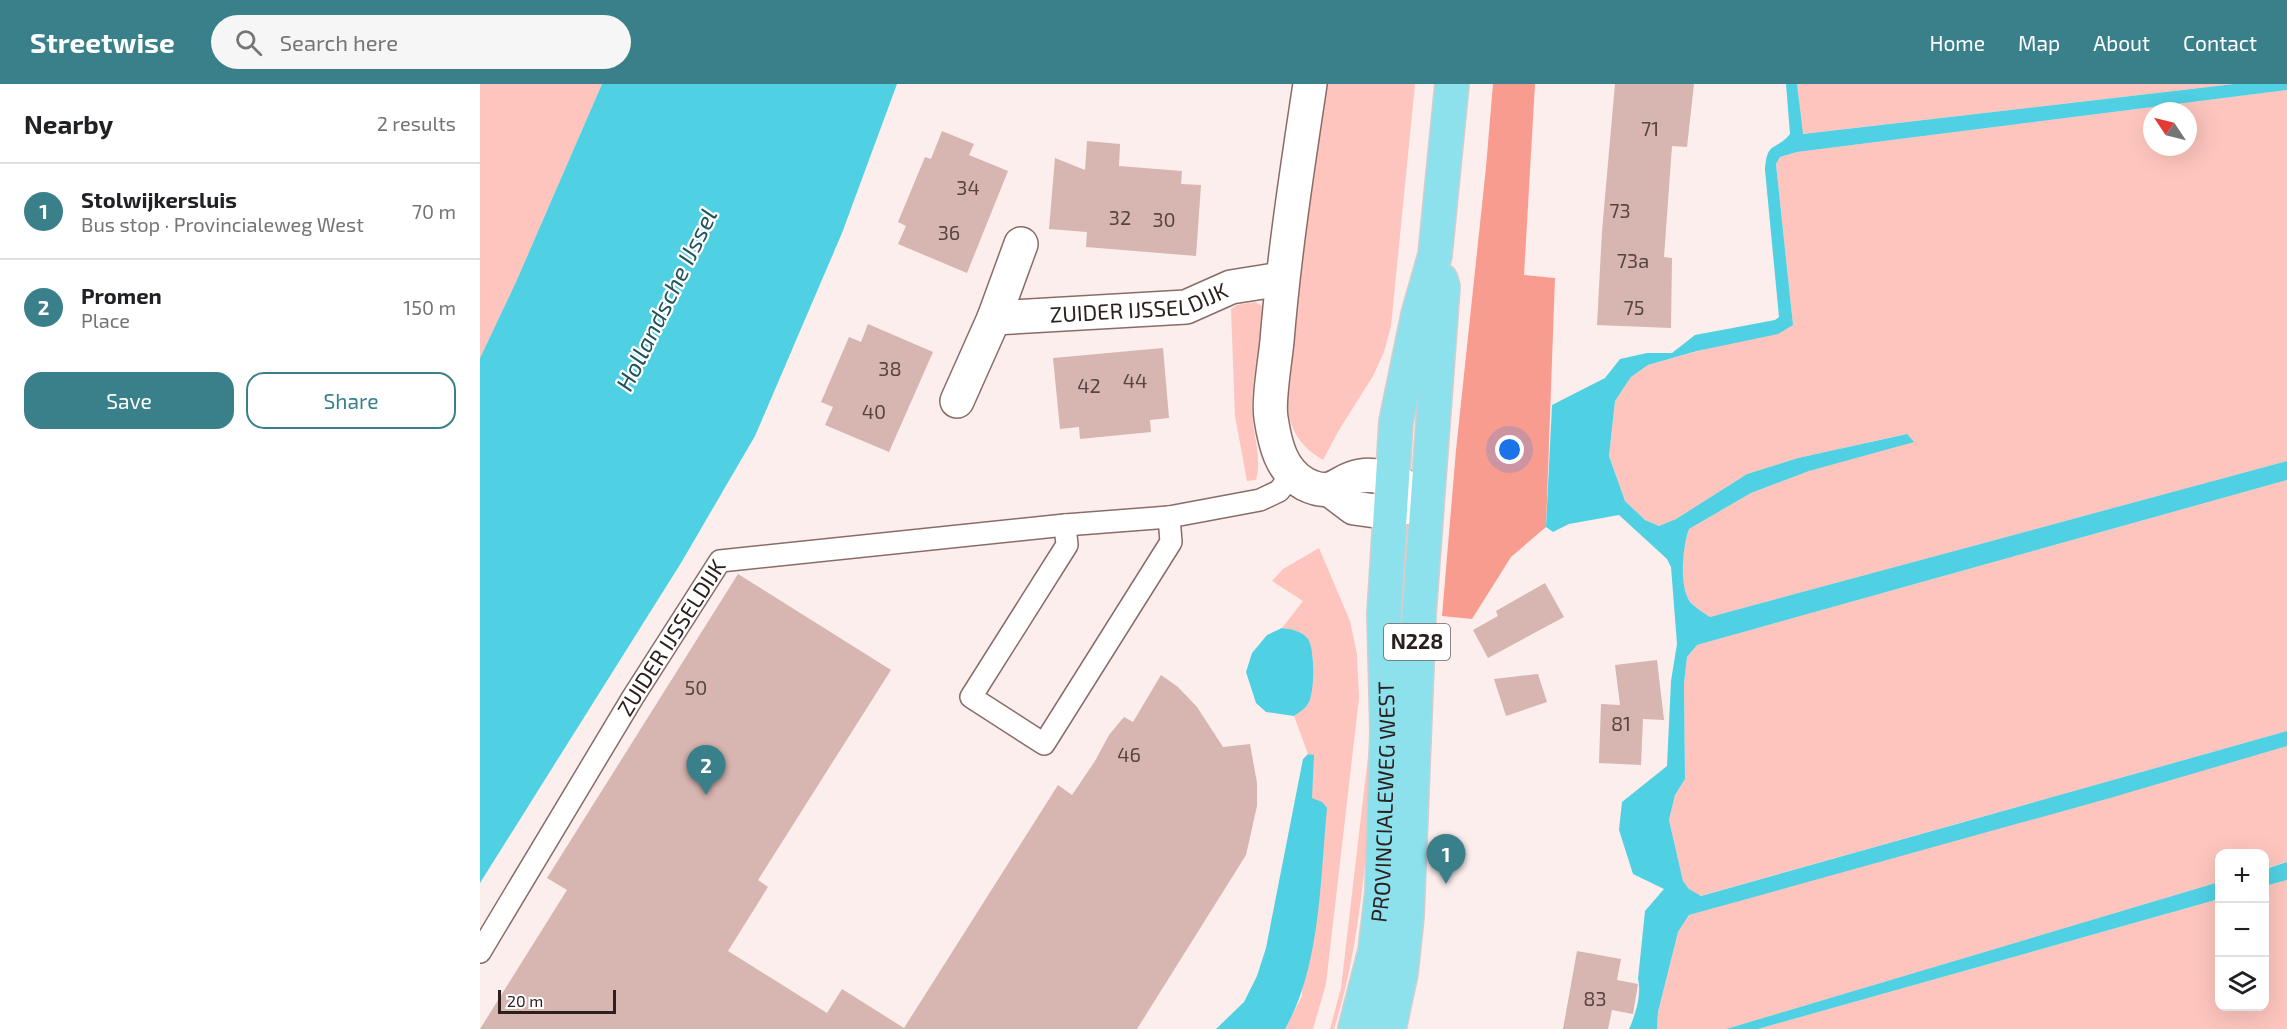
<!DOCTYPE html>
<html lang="en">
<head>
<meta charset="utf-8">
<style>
	:root { --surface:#fff; --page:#f6f6f6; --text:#202124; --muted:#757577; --line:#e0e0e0; --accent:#3a808b }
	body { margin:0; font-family:"Exo 2",sans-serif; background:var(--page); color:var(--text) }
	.controls { position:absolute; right:18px; bottom:18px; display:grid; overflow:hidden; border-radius:12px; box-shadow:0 6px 24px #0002 }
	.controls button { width:54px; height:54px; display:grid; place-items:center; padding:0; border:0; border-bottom:2px solid var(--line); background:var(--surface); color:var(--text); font:30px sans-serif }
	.compass { position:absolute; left:1663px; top:18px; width:54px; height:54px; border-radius:50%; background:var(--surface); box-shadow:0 6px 24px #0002; rotate:305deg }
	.scale { position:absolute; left:18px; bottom:15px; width:118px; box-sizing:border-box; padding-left:6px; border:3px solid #2c201e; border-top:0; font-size:16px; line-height:21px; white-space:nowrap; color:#2c201e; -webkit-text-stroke:4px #fff; paint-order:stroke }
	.you { position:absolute; left:1030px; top:366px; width:21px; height:21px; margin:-15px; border:4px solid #fff; border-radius:50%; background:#1a73e8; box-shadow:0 0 0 9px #1a73e833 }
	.badge { display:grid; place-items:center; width:39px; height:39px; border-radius:50%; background:var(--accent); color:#fff; font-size:20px; font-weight:700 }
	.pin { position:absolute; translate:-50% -50px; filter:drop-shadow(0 2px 3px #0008) }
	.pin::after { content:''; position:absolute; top:32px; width:21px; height:18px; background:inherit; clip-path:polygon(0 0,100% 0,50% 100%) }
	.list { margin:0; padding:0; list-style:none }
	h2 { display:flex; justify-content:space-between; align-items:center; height:78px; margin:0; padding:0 24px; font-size:26px }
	h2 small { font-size:20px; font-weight:400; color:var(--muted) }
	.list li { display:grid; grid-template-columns:39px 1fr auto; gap:18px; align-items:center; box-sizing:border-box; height:96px; padding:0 24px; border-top:2px solid var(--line) }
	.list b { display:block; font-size:22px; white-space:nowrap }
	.list p { margin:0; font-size:20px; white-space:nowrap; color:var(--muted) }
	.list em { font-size:20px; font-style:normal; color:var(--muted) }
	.actions { display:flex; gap:12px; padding:18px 24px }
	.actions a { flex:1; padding:14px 0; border:2px solid var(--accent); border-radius:18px; text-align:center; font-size:21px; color:var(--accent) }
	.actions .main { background:var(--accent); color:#fff }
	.icon { flex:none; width:33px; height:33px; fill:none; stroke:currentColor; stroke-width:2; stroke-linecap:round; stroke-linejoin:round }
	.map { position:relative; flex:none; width:1807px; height:945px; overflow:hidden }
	header { display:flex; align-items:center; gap:36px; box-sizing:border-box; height:84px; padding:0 30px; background:var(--accent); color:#fff }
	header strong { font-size:28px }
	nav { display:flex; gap:33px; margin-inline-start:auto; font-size:21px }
	.search { width:420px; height:54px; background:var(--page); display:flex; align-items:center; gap:15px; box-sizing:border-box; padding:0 21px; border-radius:33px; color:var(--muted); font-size:22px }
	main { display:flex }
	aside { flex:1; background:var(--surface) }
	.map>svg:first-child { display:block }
	.green { fill:#fdc5bd; fill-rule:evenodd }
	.forest { fill:#f99c90 }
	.water { fill:#50d0e3 }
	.building { fill:#d7b5b0 }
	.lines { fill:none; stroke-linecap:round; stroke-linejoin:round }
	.service-casing { stroke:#8a6c67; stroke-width:24 }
	.minor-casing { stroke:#8a6c67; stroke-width:36 }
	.primary-casing { stroke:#d1cece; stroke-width:36 }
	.service { stroke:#fff; stroke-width:21 }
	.minor { stroke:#fff; stroke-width:33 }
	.primary { stroke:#8de1ed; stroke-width:33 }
	.labels { text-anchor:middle; stroke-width:4.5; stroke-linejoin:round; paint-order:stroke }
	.number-label { font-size:20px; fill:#574542 }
	.shield { fill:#fff; stroke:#6b6362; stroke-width:1.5 }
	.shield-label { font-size:21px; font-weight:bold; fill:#2c201e }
	.street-label { font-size:22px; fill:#2c201e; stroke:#fff }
	.water-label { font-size:24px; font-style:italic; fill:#1e545c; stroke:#fff }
</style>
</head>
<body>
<header>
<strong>Streetwise</strong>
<div class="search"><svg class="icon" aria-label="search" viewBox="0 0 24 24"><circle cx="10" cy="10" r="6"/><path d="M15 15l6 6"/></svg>Search here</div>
<nav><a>Home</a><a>Map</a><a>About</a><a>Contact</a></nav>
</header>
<main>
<aside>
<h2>Nearby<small>2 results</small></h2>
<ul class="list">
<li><span class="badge">1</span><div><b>Stolwijkersluis</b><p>Bus stop · Provincialeweg West</p></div><em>70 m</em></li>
<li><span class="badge">2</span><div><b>Promen</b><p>Place</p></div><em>150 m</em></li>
</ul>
<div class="actions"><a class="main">Save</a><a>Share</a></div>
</aside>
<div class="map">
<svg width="1807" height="945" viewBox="0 0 1807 945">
	<rect width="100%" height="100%" fill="#fceeec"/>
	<!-- green -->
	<path class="green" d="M 0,0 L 122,0 L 36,198 L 0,274 Z
		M 839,0 L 935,0 L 911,242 L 904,268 L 893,292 L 859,346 L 843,376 C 815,359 810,343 805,311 Z
		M 1317,0 L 1754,0 L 1322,50 Z
		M 1807,6 L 1807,377 L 1230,533 C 1224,529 1216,524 1211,519 C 1197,504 1203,462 1209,445 L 1271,409 L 1329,387 L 1433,357 L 1426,350 L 1318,374 L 1267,390 L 1196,435 L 1179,442 L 1165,436 L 1145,417 L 1129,372 L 1135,317 L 1151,293 L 1168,281 L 1313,241 L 1296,80 L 1300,73 L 1317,68 ZM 1672,27 L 1708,27 L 1708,63 L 1672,63 Z
		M 775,218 L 786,224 C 781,255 774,286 772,317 C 770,343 783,372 776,396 L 767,397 L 755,332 L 751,225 L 757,221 Z
		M 1807,396 L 1807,647 L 1220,812 L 1209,805 L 1203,797 L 1189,736 L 1195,711 L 1205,695 L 1204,600 L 1207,573 L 1217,561 Z
		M 839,464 L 870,537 L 877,570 L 879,614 L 846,900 L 833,945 L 805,945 L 822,912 L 833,671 L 828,670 L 814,632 L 828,620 C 833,591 844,548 802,544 L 823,517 L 792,497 L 803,485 Z
		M 894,621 L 898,647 C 887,743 884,852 854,945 L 850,945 L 861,904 Z
		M 1807,658 L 1807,778 L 1785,784 L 1784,770 L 1740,770 L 1739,798 L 1246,945 L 1177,945 L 1178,928 L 1198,848 L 1209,831 Z
		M 1807,796 L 1807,945 L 1278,945 L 1739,815 L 1740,922 L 1784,922 L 1785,802 Z"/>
	<!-- forest -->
	<path class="forest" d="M 1013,0 L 1055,0 L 1044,191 L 1075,194 L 1066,443 L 1031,473 L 992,535 L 962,532 L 976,366 L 1006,83 Z"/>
	<!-- water -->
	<path class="water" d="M 122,0 L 417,0 L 362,149 L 275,352 L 201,479 L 0,799 L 0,274 L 36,198 Z
		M 1306,0 L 1317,0 L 1323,50 L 1754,0 L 1807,0 L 1807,6 L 1317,68 L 1300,73 L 1296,80 L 1313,241 L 1298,250 L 1217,267 L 1168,281 L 1151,293 L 1135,317 L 1129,372 L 1145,417 L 1165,436 L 1179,442 L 1196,435 L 1267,390 L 1318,374 L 1427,350 L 1434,358 L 1329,387 L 1271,409 L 1209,445 C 1203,461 1198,504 1211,519 C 1216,524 1224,529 1230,533 L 1807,377 L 1807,396 L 1217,561 L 1207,573 L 1204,600 L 1205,695 L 1195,711 L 1189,736 L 1203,797 L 1209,805 L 1221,812 L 1807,647 L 1807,662 L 1630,714 L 1209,831 L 1198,848 L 1178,928 L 1177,945 L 1149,945 C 1155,932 1162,910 1158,895 L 1165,827 L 1184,805 L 1153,790 L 1139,746 L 1142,718 L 1187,682 L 1191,597 L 1197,560 L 1191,483 L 1187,475 L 1139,431 L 1089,440 L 1073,448 L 1066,443 L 1072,321 L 1125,294 L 1140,275 L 1167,269 L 1192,269 L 1215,251 L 1295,236 L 1299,233 L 1285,86 C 1287,56 1295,68 1310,50 Z
		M 802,544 C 811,545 822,547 828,555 C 835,566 835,608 828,620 C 825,625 818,629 814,632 L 786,628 L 776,619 L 766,588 L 772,569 L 787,551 Z
		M 828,670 L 834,671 L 832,714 L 842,718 L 847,724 C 840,795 841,882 805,945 L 736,945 L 764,918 L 777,892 L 786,864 L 823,675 Z
		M 1807,778 L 1807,796 L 1785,802 L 1785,785 Z
		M 1739,798 L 1739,815 L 1278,945 L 1246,945 Z"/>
	<!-- building -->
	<path class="building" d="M 1135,0 L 1214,0 L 1207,63 L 1192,62 L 1184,173 L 1192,174 L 1191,244 L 1117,241 L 1122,147 Z
		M 462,47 L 494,60 L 489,71 L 528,87 L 487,189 L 418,160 L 426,142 L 418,138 L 445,73 L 451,75 Z
		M 607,57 L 640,60 L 639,82 L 702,87 L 701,100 L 721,101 L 716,172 L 606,163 L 607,148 L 569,145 L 575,74 L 605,86 Z
		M 388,240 L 453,268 L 409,368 L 345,341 L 353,323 L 341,318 L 369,253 L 381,258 Z
		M 683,264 L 689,334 L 670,336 L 671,348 L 600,355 L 599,343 L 580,345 L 573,274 Z
		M 258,490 L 411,586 L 278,796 L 288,803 L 248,867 L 347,929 L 362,905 L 424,944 L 578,701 L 592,711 L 615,677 L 629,651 L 644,633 L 653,638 L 681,591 L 698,603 L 717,623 L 743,663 L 770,660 L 777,699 L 777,722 L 766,771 L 657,945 L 0,945 L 87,806 L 67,794 Z
		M 1065,499 L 1084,533 L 1008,574 L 993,546 L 1018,532 L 1016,527 Z
		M 1177,576 L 1184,636 L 1163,635 L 1161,681 L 1119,679 L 1121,620 L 1140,621 L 1135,581 Z
		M 1058,590 L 1067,618 L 1026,632 L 1014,595 Z
		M 1097,867 L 1141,875 L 1137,896 L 1158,900 L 1153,930 L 1132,926 L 1128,945 L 1083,945 Z"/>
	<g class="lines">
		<defs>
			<g id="service">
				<path d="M 585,441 L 587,461 L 491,613 L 564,660 L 691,458 L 689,433"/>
				<path id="s1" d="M 0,868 L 153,613 L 240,477 L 585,441 L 689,433 L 780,416 L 799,407 L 812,390"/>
			</g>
			<g id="minor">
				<path d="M 830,0 C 817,86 804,171 797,257 C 795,278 788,316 791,334 C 795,360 801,387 825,400 C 855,415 858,395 880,392 C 906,388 926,403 947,416"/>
				<path id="s2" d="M 541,160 L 514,234 L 706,223 L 751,203 L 802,195"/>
				<path d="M 477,317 L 514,234"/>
				<path d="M 850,406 L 874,424 L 910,429 L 937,419"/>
			</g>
			<g id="primary">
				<path id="s3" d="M 875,945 L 895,867 L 902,808 L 907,647 L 904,530 L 916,338 L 938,231 L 955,171 L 972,0"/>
				<path d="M 909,945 L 921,889 L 927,832 L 939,530 L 963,203 L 961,196"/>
			</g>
		</defs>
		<!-- service casing -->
		<use href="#service" class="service-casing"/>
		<!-- minor casing -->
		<use href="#minor" class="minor-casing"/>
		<!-- primary casing -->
		<use href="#primary" class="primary-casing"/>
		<!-- service -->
		<use href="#service" class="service"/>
		<!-- minor -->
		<use href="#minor" class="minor"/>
		<!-- primary -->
		<use href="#primary" class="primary"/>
	</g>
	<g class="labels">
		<!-- number labels -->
		<g class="number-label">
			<text x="1170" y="52">71</text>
			<text x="488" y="111">34</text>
			<text x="1140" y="134">73</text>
			<text x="640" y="141">32</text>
			<text x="684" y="143">30</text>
			<text x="469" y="156">36</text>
			<text x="1153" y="184">73a</text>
			<text x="1154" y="231">75</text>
			<text x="410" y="292">38</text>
			<text x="655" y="304">44</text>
			<text x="609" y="309">42</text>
			<text x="394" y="335">40</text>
			<text x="216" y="611">50</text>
			<text x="1141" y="647">81</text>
			<text x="649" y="678">46</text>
			<text x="1115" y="922">83</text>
		</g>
		<!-- shield labels -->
		<rect class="shield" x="904" y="540" width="66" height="36" rx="4.5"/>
		<g class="shield-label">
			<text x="937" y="565">N228</text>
		</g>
		<!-- street labels -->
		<g class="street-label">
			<text dy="8" stroke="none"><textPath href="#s2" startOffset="225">ZUIDER IJSSELDIJK</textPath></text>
			<text dy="8" stroke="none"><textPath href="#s1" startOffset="368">ZUIDER IJSSELDIJK</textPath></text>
			<text dy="8" stroke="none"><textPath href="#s3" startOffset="230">PROVINCIALEWEG WEST</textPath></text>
		</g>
		<!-- water labels -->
		<g class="water-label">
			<text transform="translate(187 216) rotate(-64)" y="8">Hollandsche IJssel</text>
		</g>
	</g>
</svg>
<div class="controls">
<button>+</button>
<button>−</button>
<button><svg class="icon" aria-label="layers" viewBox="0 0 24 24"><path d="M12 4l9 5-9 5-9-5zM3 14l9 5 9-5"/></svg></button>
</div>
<svg class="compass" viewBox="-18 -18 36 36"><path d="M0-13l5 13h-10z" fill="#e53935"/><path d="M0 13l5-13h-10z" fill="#757577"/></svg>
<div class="scale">20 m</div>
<div class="you"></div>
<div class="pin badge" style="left:966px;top:800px">1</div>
<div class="pin badge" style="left:226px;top:711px">2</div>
</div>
</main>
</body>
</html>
